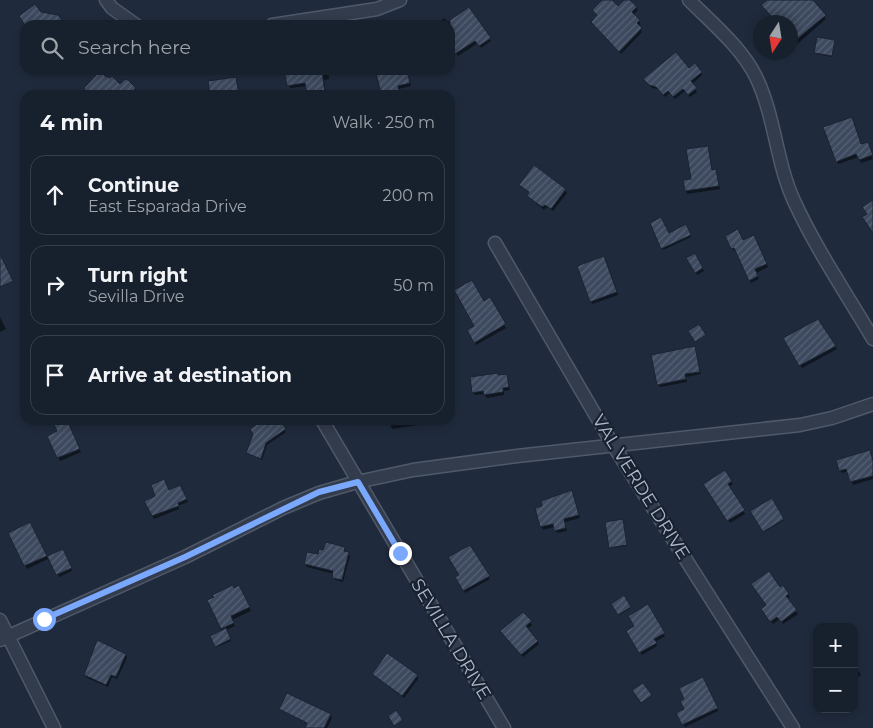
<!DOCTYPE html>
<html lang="en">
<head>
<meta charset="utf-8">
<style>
	:root { --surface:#17202d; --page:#242d39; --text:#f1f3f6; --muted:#9ea3aa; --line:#363e49 }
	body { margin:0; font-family:Montserrat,sans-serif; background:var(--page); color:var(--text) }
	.controls { position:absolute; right:15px; bottom:15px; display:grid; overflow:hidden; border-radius:10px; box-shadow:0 2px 8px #0003 }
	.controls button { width:45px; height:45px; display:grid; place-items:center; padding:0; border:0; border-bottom:1px solid var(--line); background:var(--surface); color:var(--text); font:25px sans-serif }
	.compass { position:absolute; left:753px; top:15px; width:45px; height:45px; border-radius:50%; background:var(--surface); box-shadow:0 2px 8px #0003; rotate:192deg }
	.stop { position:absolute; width:15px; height:15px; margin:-11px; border:4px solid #7ba8ff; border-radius:50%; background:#fff }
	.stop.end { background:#7ba8ff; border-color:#fff; box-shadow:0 1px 5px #0008 }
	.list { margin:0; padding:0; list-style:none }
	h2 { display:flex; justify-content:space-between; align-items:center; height:65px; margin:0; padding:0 20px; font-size:21px }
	h2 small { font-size:16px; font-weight:400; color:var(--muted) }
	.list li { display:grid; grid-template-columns:32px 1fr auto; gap:15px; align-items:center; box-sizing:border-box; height:80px; margin:0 10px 10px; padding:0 10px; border:1px solid var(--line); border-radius:15px }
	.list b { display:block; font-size:19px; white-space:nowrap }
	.list p { margin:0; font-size:16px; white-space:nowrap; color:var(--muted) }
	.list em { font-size:16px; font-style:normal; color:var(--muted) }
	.icon { flex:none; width:28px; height:28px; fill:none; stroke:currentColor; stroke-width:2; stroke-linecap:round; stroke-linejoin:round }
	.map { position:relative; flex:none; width:873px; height:728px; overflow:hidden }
	.search { position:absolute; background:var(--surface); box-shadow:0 2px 8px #0003; left:20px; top:20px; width:435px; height:55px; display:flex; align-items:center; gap:12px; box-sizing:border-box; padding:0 18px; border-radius:15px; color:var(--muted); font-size:19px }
	.panel { position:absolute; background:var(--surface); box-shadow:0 2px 8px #0003; left:20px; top:90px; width:435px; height:335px; border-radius:15px }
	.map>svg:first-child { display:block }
	.shadow { fill:#0007 }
	.building { fill:url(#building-hatch); stroke:#1a2332 }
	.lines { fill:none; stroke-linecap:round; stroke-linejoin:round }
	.minor-casing { stroke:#505969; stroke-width:15 }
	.minor { stroke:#333c4c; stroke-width:12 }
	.route { stroke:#7ba8ff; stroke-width:6 }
	.labels { text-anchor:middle; stroke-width:4.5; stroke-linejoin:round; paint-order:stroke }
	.street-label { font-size:18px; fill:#adb6c8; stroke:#182130 }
</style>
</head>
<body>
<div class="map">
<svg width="873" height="728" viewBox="0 0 873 728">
	<defs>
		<pattern id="building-hatch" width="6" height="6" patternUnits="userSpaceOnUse" patternTransform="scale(1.25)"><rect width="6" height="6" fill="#3d495e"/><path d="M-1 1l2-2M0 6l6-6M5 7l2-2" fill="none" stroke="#566174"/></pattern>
	</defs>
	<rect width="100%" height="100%" fill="#1f2a3c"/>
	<!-- shadow -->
	<path class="shadow" d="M 604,0 L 610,0 L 618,8 L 628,0 L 638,10 L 633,15 L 641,24 L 638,26 L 642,32 L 621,54 L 592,22 L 598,16 L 594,10 Z
		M 769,0 L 811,0 L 826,19 L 796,45 L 790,39 L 790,22 L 779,22 L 764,8 Z
		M 469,8 L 491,41 L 481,48 L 478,43 L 458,56 L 450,45 L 450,25 L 436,24 L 444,18 L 448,22 Z
		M 834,41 L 832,57 L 816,54 L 815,52 Z
		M 283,70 L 328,70 L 329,79 L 324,80 L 326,95 L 308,95 L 307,86 L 290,88 L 286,70 Z
		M 376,70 L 407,70 L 411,86 L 398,89 L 400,95 L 383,95 Z
		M 689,70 L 701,73 L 702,75 L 692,84 L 697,92 L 690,97 L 685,91 L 675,99 L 670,93 L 665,97 L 659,89 L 652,88 L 647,82 Z
		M 105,77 L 120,86 L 135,88 L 137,91 L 134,95 L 87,95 L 85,88 Z
		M 861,146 L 869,146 L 873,159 L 861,163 L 859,157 L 838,164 L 837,161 Z
		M 707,147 L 713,171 L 715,171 L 717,174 L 720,189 L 687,194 L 684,181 L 693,180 Z
		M 521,185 L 565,190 L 567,193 L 553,211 L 547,207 L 544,210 L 530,198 L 530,193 Z
		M 450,209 L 454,213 L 450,220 Z
		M 651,224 L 668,234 L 686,226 L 691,237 L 663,250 Z
		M 755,239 L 768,267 L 756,273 L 759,279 L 751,283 L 736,250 L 734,251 L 732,248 L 743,242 Z
		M 694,255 L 704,271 L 697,275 L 688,258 Z
		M 606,260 L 618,295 L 592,304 L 591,301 Z
		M 490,299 L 506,328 L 476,345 L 468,330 L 476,326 L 484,302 Z
		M 0,317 L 6,329 L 0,332 Z
		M 817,321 L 837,349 L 802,368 L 785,339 Z
		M 694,347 L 701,374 L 686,377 L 687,382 L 660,387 L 658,384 Z
		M 506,375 L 510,390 L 504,391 L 504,395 L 487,398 L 484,394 L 475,395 L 473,392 L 499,376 Z
		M 56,420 L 67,420 L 81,452 L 60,461 L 49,436 L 58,432 Z
		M 261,420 L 278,420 L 286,432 L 267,445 L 262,460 L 248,453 Z
		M 389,420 L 438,420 L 438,422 L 392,429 Z
		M 873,462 L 873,479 L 853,485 L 848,471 L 842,473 L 840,470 Z
		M 725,472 L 733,484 L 729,487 L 745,514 L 730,523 L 705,485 Z
		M 180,486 L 188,502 L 178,506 L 179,509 L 154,519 L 146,502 Z
		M 573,495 L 580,518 L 565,522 L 567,531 L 557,533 L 554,527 L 543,530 L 536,509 Z
		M 771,500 L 784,520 L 764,532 L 752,512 Z
		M 623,521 L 627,546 L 611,548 L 610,547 Z
		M 30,524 L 47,557 L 62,550 L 72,571 L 59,577 L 50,558 L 27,569 L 10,534 Z
		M 469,546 L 490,579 L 465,593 L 457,578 L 460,576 Z
		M 344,548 L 350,556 L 343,582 L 335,580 L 334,574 L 307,567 L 305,564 L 318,556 Z
		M 782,586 L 790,597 L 787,599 L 798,614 L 783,624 L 780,619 L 773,624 L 764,612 Z
		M 239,587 L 251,611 L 232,620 L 235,626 L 226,630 L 231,641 L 217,647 L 212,636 L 223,631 L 208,601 Z
		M 623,597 L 631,608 L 620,615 L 613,604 Z
		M 648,606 L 665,636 L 655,642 L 657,646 L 642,655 L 629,633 Z
		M 530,622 L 532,625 L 527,629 L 539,644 L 523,657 L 503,634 Z
		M 97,642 L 126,655 L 127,658 L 117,679 L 112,677 L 108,687 L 87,678 L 85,675 Z
		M 854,664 L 861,675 L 854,679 Z
		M 373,674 L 417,676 L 418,679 L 404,698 Z
		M 702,678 L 718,711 L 685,727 L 678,714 L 686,710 L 686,699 Z
		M 280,709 L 330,715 L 332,718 L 327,728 L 306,728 L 308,724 Z"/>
	<!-- building -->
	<path class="building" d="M 602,0 L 612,0 L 618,6 L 624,0 L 630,0 L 637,7 L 632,12 L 640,20 L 637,23 L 642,28 L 619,52 L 591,22 L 597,15 L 592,10 Z
		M 767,0 L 813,0 L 826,15 L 790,45 L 790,22 L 781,22 L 774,15 L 772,17 L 761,5 Z
		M 35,4 L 41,12 L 58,15 L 66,25 L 25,25 L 19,16 Z
		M 469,7 L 491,38 L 479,46 L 475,41 L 455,54 L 450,47 L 450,20 Z
		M 817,37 L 835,40 L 832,56 L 814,53 Z
		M 676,52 L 689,68 L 695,63 L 702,72 L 691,81 L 697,88 L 688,95 L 683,89 L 673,97 L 668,91 L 663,95 L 656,87 L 649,85 L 643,79 Z
		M 284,70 L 322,70 L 325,93 L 307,95 L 305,83 L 287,86 Z
		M 375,70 L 407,70 L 410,83 L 398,86 L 399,93 L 390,95 L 387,95 L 386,92 L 381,93 Z
		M 100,71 L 105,76 L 110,78 L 112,76 L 120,84 L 125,79 L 128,80 L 136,88 L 130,95 L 87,95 L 84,88 Z
		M 236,77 L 239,95 L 210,95 L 208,81 Z
		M 852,117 L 861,144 L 868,142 L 873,155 L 859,160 L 856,154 L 836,162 L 823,127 Z
		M 708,146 L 712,170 L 716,169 L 719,186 L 685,191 L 683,180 L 691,179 L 686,149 Z
		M 534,165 L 566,189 L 551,209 L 545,205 L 542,207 L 527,196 L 529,192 L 519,185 Z
		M 873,200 L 873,233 L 862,217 L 867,214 L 862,207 Z
		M 661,217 L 669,233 L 686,224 L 691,235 L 661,249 L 650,223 Z
		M 738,229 L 743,240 L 754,235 L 767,264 L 755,269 L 758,276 L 749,281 L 734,248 L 731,249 L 725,236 Z
		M 695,253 L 703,268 L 695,273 L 686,258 Z
		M 0,254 L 13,281 L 0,287 Z
		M 604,256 L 617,292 L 590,302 L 577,266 Z
		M 472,280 L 484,301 L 490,297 L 506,324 L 474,343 L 467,330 L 474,326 L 454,290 Z
		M 818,319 L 836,346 L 799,366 L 783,338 Z
		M 699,324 L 706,335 L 695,342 L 688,331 Z
		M 695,346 L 700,372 L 685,374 L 686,379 L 657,385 L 651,355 Z
		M 498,373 L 498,375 L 507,374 L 509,387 L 503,388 L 503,392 L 484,395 L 483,391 L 472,393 L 470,377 Z
		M 52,420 L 67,420 L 80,449 L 57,458 L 47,436 L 57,431 Z
		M 270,420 L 280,420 L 286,429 L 266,443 L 261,459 L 246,453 L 253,434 L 250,429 L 260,422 L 263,425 Z
		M 870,450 L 873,461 L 873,476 L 850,482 L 846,469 L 839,471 L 836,460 Z
		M 725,470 L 732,481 L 728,484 L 745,510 L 727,521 L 703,484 Z
		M 164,479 L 169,490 L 180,485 L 187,499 L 178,503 L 179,506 L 152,516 L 144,501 L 155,496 L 151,485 Z
		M 572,490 L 579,515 L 564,519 L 566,528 L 554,531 L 553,524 L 540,527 L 535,508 L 542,506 L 541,501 Z
		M 772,498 L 784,519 L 763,532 L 750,511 Z
		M 623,519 L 627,545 L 609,548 L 605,522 Z
		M 30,522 L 47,556 L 24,566 L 8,533 Z
		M 326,542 L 345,547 L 344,551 L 349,552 L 342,580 L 332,578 L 333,571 L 304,564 L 307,552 L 318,554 L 319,549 L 323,550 Z
		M 470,545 L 490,576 L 463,591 L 455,577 L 459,575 L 448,557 Z
		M 63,549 L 72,568 L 56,575 L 47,556 Z
		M 769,571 L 780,587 L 783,585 L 789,594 L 786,596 L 797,610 L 781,622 L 777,617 L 770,622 L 761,609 L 766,605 L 751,584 Z
		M 233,585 L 234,588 L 239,585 L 250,607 L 231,616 L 234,623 L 221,629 L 207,600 L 214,597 L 212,595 Z
		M 624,595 L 631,607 L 618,615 L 611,604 Z
		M 648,604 L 665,633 L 654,639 L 657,643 L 639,653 L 626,631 L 634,626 L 628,616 Z
		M 523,612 L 532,621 L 526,626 L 538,641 L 521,655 L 500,631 Z
		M 226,628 L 231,639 L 215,647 L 210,636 Z
		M 97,640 L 126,654 L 116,677 L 111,675 L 106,685 L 84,675 Z
		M 387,653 L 418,675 L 402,696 L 372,674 Z
		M 703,677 L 718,708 L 682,725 L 676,713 L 684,709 L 680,701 L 684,699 L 679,688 Z
		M 643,683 L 652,695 L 641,703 L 632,690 Z
		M 287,693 L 331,714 L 324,728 L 305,728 L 307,723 L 279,709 Z
		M 396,710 L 403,720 L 394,726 L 388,716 Z"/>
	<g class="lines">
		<defs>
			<path id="minor" d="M 106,0 L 112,8 L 136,25
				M 689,0 C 712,23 742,48 756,77 C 775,116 776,162 794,201 C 816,249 846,293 873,339
				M 272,25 L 377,9 L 400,0
				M 495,243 L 613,445 L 793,728
				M 322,420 L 504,728
				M 0,620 L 54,728
				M 0,640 L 185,557 L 283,508 L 319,493 L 357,482 L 413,470 L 517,456 L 800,425 L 832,418 L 873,404"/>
		</defs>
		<!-- minor casing -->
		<use href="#minor" class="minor-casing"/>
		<!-- minor -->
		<use href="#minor" class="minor"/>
	</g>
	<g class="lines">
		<!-- route -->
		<path class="route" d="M 44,619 L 185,557 L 319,492 L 358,482 L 400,553"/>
	</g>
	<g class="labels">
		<!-- street labels -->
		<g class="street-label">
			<text transform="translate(641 487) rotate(58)" y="6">VAL VERDE DRIVE</text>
			<text transform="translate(451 639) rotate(59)" y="6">SEVILLA DRIVE</text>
		</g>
	</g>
</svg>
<div class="controls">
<button>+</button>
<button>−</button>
</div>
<svg class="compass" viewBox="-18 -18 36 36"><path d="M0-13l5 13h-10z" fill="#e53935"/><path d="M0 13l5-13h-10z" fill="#9ea3aa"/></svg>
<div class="stop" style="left:44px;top:619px"></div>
<div class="stop end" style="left:400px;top:553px"></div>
<div class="search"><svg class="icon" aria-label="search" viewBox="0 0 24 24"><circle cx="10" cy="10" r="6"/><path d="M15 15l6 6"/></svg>Search here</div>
<section class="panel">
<h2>4 min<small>Walk · 250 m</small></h2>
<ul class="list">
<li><svg class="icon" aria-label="ahead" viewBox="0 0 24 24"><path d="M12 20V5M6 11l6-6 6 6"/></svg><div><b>Continue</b><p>East Esparada Drive</p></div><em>200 m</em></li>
<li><svg class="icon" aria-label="right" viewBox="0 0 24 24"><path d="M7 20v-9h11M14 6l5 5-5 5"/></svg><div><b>Turn right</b><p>Sevilla Drive</p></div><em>50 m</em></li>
<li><svg class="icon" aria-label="arrive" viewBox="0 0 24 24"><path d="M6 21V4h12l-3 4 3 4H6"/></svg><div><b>Arrive at destination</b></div></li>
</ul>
</section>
</div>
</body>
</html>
